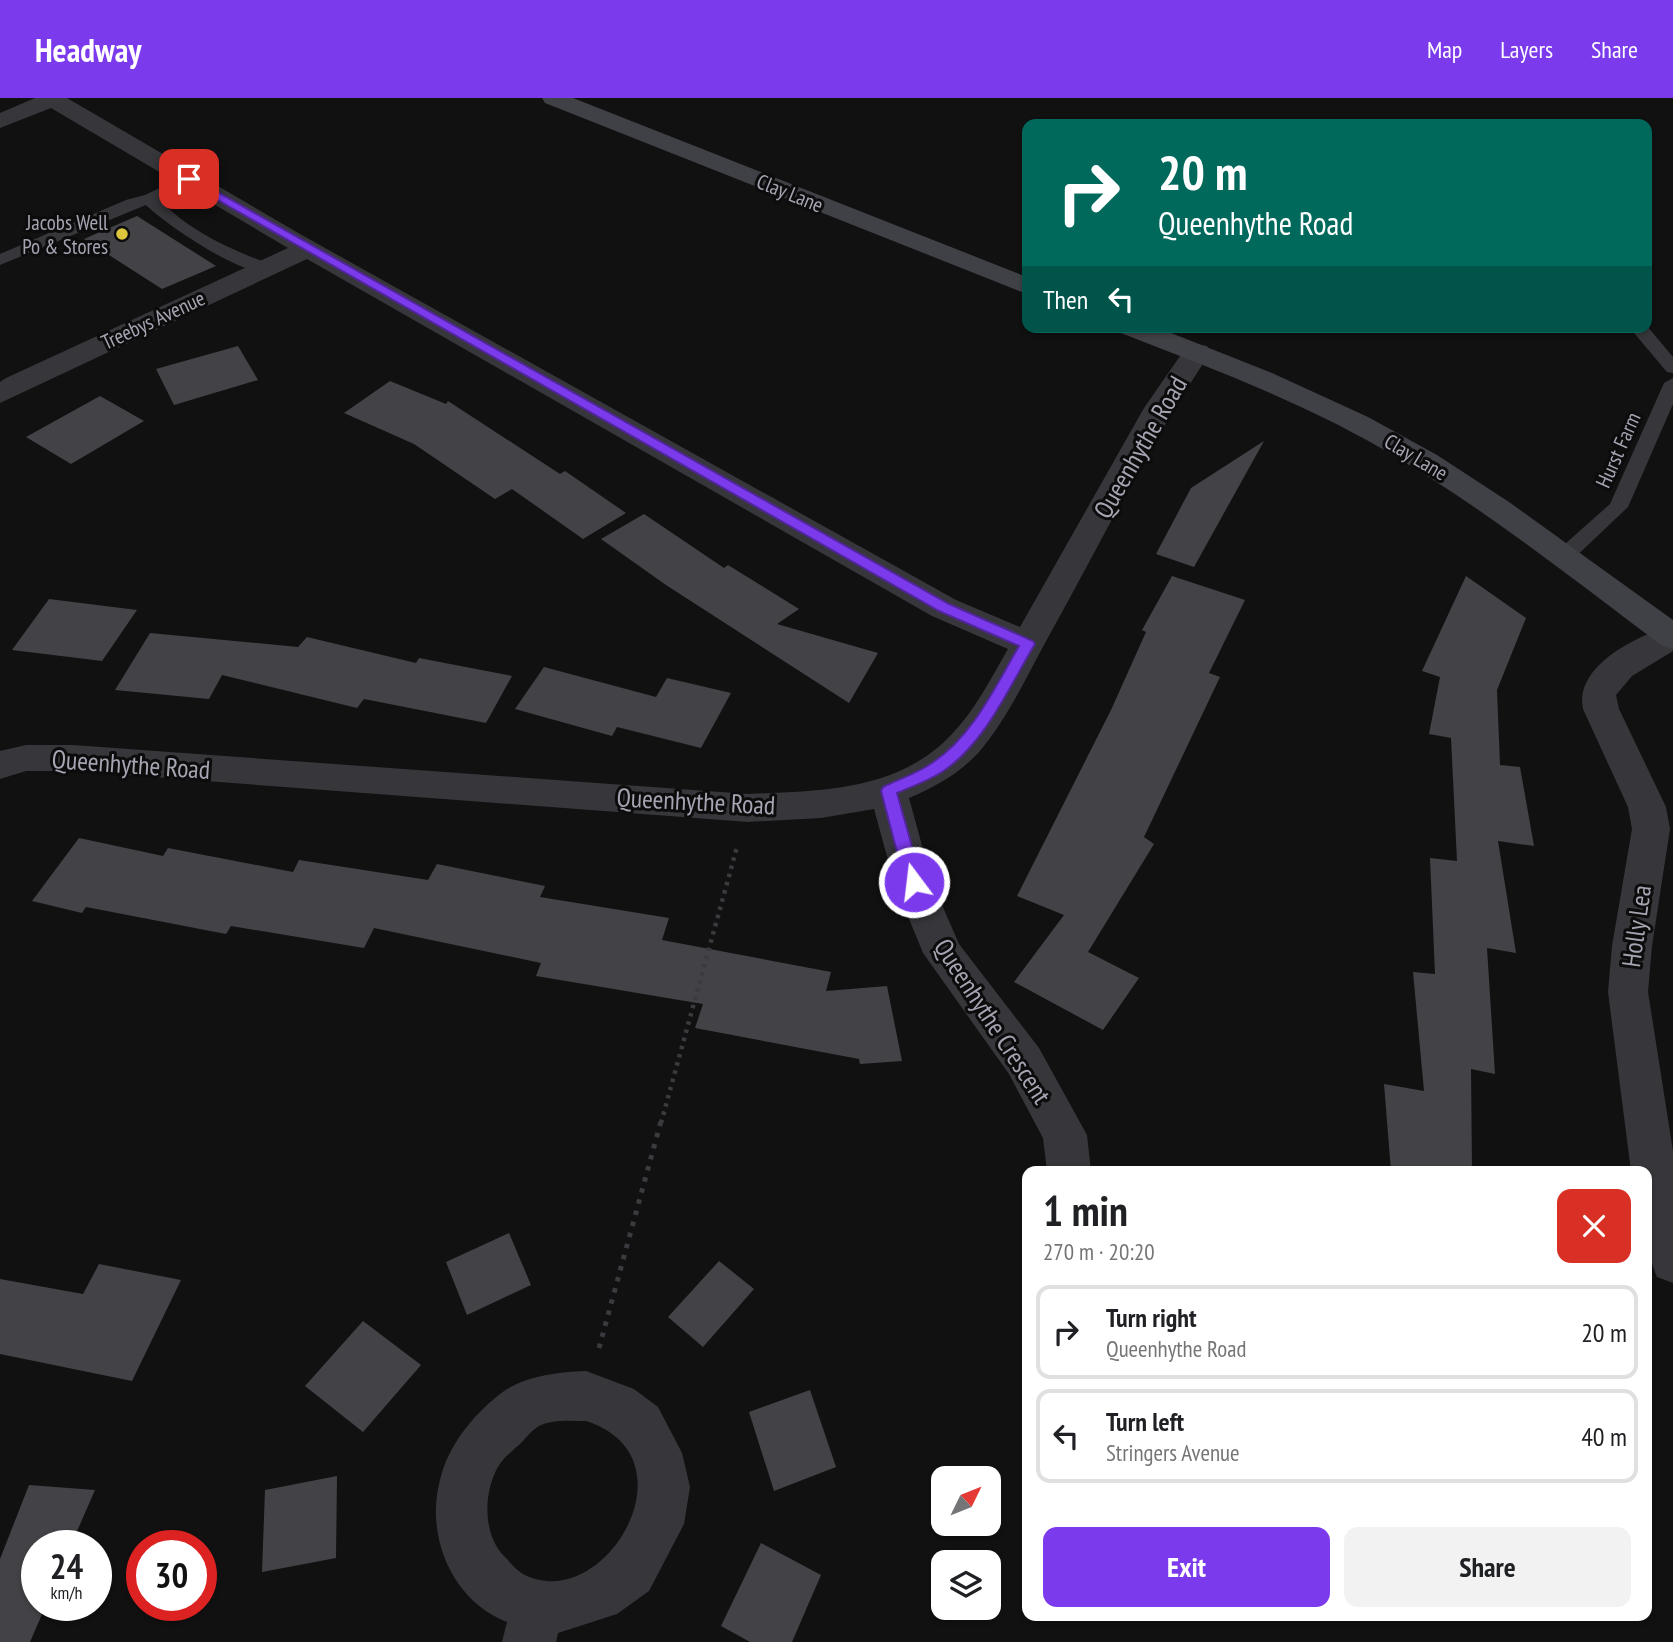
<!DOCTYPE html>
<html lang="en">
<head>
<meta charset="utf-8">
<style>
  body { margin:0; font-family:"PT Sans Narrow",sans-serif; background:#f2f2f2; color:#202124; height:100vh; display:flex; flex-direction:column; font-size:26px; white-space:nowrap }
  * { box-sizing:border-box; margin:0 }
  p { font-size:23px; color:#757577 }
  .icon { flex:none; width:38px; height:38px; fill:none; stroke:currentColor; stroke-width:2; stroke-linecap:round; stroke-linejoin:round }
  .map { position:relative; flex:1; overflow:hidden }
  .side { position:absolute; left:1022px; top:1068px; width:630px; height:455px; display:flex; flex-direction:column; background:#fff; border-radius:14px; box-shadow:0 2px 5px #0004 }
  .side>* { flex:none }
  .top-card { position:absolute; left:1022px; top:21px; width:630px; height:214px; border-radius:14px; box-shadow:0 2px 5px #0004; background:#00695c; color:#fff; overflow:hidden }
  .needle { width:46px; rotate:47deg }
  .tools { position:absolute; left:931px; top:1368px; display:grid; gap:14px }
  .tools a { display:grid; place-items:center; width:70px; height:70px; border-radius:14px; background:#fff; box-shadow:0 2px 5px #0004; font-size:35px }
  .speed { position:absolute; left:21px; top:1432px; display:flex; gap:14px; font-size:35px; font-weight:700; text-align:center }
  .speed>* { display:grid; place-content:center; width:91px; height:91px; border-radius:50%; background:#fff; box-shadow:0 2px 5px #0004; line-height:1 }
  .speed small { font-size:18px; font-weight:400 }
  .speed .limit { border:10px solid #d22; background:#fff; color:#111 }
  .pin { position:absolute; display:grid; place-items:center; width:60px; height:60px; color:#fff; margin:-30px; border-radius:14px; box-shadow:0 4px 10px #0006 }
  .me { position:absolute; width:77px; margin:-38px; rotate:345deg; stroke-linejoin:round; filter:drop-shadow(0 0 5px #0008) }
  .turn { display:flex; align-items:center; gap:24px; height:147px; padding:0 21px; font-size:32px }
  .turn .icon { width:91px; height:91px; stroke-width:2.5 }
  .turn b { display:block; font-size:49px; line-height:60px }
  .then { display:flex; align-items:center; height:66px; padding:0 21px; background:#0003; gap:14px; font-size:26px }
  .round { display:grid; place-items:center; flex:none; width:74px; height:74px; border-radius:14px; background:#f2f2f2 }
  .head { display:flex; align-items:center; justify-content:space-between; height:119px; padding:0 21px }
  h1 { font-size:42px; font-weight:600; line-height:52px }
  .cta { display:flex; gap:14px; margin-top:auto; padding:14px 21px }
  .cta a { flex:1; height:80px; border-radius:14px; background:#7c3aed; color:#fff; font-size:28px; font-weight:600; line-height:80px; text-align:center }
  .cta a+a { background:#f2f2f2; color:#202124 }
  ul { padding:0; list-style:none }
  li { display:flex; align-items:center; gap:21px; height:94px; margin:0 14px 10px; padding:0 7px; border:4px solid #e0e0e0; border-radius:14px }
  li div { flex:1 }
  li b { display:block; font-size:26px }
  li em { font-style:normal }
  header { display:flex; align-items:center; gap:42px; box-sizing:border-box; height:98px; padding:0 35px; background:#7c3aed; color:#fff }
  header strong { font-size:33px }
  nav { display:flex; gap:38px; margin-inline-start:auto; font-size:24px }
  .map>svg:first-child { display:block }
  .building { fill:#434347 }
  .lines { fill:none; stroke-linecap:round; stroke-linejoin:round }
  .path-far1 { stroke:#3a3b3f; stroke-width:4.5; stroke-dasharray:3.5 5; stroke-linecap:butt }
  .path { stroke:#3a3b3f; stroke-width:5; stroke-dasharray:4.5 7; stroke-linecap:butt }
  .lane { fill:#37373b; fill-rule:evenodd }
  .street { fill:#37373b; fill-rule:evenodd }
  .secondary { fill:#404146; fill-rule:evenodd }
  .route { fill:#7c3aed; stroke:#51269a; stroke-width:2 }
  .poi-dot { fill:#dcc63e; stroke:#0c0c0d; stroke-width:2.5 }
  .labels { text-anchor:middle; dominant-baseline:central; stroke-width:6; stroke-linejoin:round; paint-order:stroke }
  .far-street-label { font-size:21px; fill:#a4a5b1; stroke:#0c0c0d }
  .far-poi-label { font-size:21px; fill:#a4a5b1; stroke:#0c0c0d; text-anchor:end }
  .street-label { font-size:26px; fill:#a4a5b1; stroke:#0c0c0d }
</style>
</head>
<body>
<header>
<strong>Headway</strong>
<nav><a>Map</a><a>Layers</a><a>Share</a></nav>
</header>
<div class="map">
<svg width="1673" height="1544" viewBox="0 0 1673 1544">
  <rect width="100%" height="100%" fill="#111112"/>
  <!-- building -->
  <g class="building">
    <polygon points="137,118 216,168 162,191 84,141"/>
    <polygon points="238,248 258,282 174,307 156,271"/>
    <polygon points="390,283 446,306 448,303 560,376 565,373 626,415 583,441 512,391 495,401 414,346 344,315"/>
    <polygon points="100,298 144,323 71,366 26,339"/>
    <polygon points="1264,343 1194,469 1156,456 1191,390"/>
    <polygon points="644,416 724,470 728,467 799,511 777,526 878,555 849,605 666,487 601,441"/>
    <polygon points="1172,478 1245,502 1209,575 1220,579 1144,739 1154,746 1088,854 1139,880 1103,932 1014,884 1064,817 1017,798 1111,612 1146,534 1142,532"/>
    <polygon points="1466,478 1526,520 1497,592 1500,667 1520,669 1534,748 1498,743 1516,855 1487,850 1495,976 1471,971 1472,1073 1391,1073 1384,986 1424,993 1413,874 1435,876 1430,760 1457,763 1451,640 1429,636 1440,579 1422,573"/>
    <polygon points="49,501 137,512 102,563 12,552"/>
    <polygon points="150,535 298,549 307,539 416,565 419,560 512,578 486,625 364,601 357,610 222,577 209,601 115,592"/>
    <polygon points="544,569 656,599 667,580 731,595 701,650 617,629 612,638 515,611"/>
    <polygon points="79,740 163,758 168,750 293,774 299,762 428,782 437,766 545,788 540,799 669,820 662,842 831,874 826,893 887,888 902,963 860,966 859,961 695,930 703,906 536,878 541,865 374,830 364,850 231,828 226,836 86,809 82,815 32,803"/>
    <polygon points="509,1135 531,1187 467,1217 446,1164"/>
    <polygon points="719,1163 754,1191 703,1249 668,1219"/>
    <polygon points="99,1166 181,1182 132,1283 0,1256 0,1181 83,1196"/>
    <polygon points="363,1223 421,1267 363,1334 305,1288"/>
    <polygon points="810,1292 836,1369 774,1393 749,1314"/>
    <polygon points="337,1378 336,1460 262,1474 265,1392"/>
    <polygon points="29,1387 95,1392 71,1447 37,1447 37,1507 46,1507 30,1544 0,1544 0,1461"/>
    <polygon points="761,1445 821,1477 792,1544 750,1544 721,1528"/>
  </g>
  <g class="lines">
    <!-- path-far1 -->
    <polyline class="path-far1" points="661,1025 737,749"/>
    <!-- path -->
    <polyline class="path" points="599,1250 661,1023"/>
    <!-- lane -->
    <g class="lane">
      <path d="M189,76L197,81L194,84L160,102C189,133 231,152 270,166L272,170L270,174C244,180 165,126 146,107L0,167V156L126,102L145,97Z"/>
      <polygon points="1647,228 1673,259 1673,275 1667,274 1629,229"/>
      <polygon points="1673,280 1673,306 1628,409 1570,464 1556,464 1553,459 1556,454 1610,406 1664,285"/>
    </g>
    <!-- street -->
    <g class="street">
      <path d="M35,0H67L300,136L956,502L1020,529L1144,310L1187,248L1197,246L1207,248L1211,254C1150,343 1103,441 1050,536C1028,575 1009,619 979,654C959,676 935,689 909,700L932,784L959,846L1039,950L1087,1037L1091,1073H1047L1043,1040L1009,976L923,855L894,784L874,711L821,720L748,724L73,673H26L0,681V653L26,647H73L748,696C821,693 899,693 952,636C976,611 991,580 1008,551L932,518L307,161L0,305V284L6,280L288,150L51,10L0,30V15Z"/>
      <path d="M1673,527V553L1632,578L1616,597L1619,611L1666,709L1670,731L1652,848L1648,894L1673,1053V1185L1657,1179C1642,1145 1647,1109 1647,1073H1631L1608,894L1612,848L1632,731L1628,709L1583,611C1574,567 1639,537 1673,527Z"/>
      <path d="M586,1273L634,1291L658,1309L682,1355L690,1389L684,1426L649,1493L617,1516L558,1535L556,1544H502L507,1524C452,1503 425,1438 440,1382C448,1348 472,1318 500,1296C523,1278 558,1274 586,1273ZM586,1323C699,1359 603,1519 523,1476C516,1472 510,1464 504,1458C483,1437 483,1395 498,1369C503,1360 512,1353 520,1346C526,1340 532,1332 539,1328C553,1321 570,1323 586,1323Z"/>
    </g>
    <!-- secondary -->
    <g class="secondary">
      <polygon points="542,0 573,0 1027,179 1027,196 545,5"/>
      <path d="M1117,229H1156L1272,275L1368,319L1437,357L1509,404L1673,522V551L1661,547C1569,478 1479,406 1379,349C1297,302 1208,269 1121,235Z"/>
    </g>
  </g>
  <!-- route -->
  <path class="route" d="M189,78L949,506L1033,543L1035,546C1009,589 985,646 942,674C928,683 911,689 897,695L922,784L919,788H908L905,784L881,693L883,689C899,681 918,675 932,665C973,638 995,589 1019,548L939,513L186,84V79Z"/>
  <!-- markers -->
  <circle class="poi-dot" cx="122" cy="136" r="7"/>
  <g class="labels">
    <!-- far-street labels -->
    <g class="far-street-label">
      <text transform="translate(790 95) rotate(22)">Clay Lane</text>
      <text transform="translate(153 222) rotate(-25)">Treebys Avenue</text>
      <text transform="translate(1618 352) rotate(-66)">Hurst Farm</text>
      <text transform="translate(1416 359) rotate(31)">Clay Lane</text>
    </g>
    <!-- far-poi labels -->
    <g class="far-poi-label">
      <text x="108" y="124">Jacobs Well<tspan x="108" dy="24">Po &amp; Stores</tspan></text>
    </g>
    <!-- street labels -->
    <g class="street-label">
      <text transform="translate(1140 349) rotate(-60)">Queenhythe Road</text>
      <text transform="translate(131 666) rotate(4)">Queenhythe Road</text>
      <text transform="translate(696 703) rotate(3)">Queenhythe Road</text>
      <text transform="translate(1636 828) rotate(-82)">Holly Lea</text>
      <text transform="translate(993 923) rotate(57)">Queenhythe Crescent</text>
    </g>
  </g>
</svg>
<div class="tools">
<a><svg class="needle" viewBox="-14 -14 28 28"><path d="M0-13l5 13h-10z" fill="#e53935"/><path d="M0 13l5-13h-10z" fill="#757577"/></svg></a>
<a><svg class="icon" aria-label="layers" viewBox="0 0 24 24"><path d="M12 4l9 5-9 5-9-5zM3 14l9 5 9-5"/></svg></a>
</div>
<div class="speed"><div>24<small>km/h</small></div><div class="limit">30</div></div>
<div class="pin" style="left:189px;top:81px;background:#d93025"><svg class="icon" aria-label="arrive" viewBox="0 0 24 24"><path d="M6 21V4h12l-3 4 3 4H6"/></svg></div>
<svg class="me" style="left:914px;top:784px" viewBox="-20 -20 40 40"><circle r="17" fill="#7c3aed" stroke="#fff" stroke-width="3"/><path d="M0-11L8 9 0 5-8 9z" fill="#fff"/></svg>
<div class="top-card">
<div class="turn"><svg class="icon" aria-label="right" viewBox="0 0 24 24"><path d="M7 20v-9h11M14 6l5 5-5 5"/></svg><div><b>20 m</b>Queenhythe Road</div></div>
<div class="then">Then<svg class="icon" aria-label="left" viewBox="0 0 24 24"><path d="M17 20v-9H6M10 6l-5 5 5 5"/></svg></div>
</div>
<section class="side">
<div class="head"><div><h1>1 min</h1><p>270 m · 20:20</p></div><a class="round" style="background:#d93025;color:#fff"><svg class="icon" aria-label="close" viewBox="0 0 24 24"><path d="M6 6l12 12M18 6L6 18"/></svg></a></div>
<ul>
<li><svg class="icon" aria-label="right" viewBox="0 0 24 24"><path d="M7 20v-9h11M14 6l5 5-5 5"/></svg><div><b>Turn right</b><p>Queenhythe Road</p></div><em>20 m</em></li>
<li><svg class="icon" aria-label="left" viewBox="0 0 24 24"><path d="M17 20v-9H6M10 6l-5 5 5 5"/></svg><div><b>Turn left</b><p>Stringers Avenue</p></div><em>40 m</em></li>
</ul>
<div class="cta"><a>Exit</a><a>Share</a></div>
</section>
</div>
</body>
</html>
